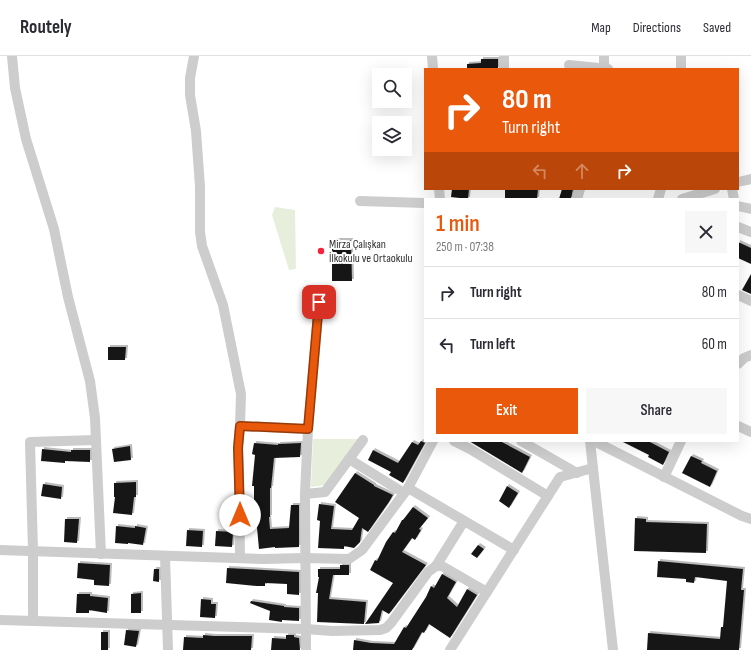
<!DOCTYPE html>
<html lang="en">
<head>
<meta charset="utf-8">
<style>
  body { margin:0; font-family:"Sofia Sans Condensed",sans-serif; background:#f7f7f7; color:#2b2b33; height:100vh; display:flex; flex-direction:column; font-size:15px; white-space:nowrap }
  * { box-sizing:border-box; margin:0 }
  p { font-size:13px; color:#7c7c81 }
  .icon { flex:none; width:22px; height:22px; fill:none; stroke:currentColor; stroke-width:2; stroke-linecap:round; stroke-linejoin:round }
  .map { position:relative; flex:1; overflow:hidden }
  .details { position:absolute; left:424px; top:142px; width:315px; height:244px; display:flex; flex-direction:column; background:#fff; border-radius:0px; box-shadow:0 4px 16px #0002 }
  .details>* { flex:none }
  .guide { position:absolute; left:424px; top:12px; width:315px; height:122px; border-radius:0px; box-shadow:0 4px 16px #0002; background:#ea580c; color:#fff; overflow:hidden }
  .tools { position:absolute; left:372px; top:12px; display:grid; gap:8px }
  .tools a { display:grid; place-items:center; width:40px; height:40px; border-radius:0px; background:#fff; box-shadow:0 4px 16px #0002; font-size:20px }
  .pin { position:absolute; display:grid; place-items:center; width:34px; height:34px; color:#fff; margin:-17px; border-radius:8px; box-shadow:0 2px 6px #0006 }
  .me { position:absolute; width:44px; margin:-22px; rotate:0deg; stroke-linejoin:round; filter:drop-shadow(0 0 3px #0008) }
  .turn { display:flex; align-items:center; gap:14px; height:84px; padding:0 12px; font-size:18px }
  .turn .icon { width:52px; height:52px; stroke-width:2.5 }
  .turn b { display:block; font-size:28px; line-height:34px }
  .lanes { display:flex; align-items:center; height:38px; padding:0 12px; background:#0003; justify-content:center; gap:20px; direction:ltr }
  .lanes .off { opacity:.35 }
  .round { display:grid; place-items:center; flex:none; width:42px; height:42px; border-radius:0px; background:#f7f7f7 }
  .head { display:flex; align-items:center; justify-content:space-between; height:68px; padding:0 12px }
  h1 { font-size:24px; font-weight:600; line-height:30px; color:#ea580c }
  .primary-button { display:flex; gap:8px; margin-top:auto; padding:8px 12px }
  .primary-button a { flex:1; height:46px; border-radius:0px; background:#ea580c; color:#fff; font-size:16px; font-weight:600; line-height:46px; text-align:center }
  .primary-button a+a { background:#f7f7f7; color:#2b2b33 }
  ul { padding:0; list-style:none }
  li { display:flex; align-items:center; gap:12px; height:52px; padding:0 12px; border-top:1px solid #e1e1e2 }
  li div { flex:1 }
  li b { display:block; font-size:15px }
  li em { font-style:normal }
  header { display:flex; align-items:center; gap:24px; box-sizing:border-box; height:56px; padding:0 20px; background:#fff; border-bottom:1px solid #e1e1e2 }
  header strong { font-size:19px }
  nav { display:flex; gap:22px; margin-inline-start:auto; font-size:14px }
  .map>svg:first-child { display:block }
  .green { fill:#e7eedc }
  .building { fill:#171717; filter:url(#shadow) }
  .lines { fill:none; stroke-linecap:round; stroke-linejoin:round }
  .minor { stroke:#cdcdcd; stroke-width:10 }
  .route-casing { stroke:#983908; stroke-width:10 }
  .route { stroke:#ea580c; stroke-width:7 }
  .poi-dot { fill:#f5243c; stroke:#fff; stroke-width:1.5 }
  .labels { text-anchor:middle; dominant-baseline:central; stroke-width:4; stroke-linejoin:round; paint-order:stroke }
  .poi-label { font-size:12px; fill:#303030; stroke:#fff; text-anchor:start }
</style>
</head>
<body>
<header>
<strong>Routely</strong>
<nav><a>Map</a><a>Directions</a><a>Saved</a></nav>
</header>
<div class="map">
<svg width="751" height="594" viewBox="0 0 751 594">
  <defs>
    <filter id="shadow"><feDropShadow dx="2" dy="-2" stdDeviation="0" flood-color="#0004"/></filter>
  </defs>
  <rect width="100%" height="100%" fill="#fff"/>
  <!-- green -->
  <g class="green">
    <polygon points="275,151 295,154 296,213 289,214 272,159"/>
    <polygon points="313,383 358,383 326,429 311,431"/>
  </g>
  <!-- building -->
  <g class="building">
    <polygon points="481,3 498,3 498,13 467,13 467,8 481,7"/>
    <polygon points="452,133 469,133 468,143 451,141"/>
    <polygon points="505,133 538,133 537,143 505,143"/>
    <polygon points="562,133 573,133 571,143 559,143"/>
    <polygon points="332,184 351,184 352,225 332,225"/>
    <polygon points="738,186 751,192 751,208 738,202"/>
    <polygon points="751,218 751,238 742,234"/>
    <polygon points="108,291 126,291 125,304 108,304"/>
    <polygon points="421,385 425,387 403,427 389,419 391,416 368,404 373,394 398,407 412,386 418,389"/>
    <polygon points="469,385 500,385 530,401 522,417"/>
    <polygon points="621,385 648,385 669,396 663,409 648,401 649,399"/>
    <polygon points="254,387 278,389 278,388 301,387 300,401 274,402 271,432 270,432 270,461 269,461 270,473 289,472 291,449 299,449 299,491 275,492 275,491 259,493 256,461 254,461 254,430 252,430 255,399 252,398"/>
    <polygon points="130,390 131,404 114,406 112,393"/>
    <polygon points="42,393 71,396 71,394 90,394 90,406 65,405 65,407 41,405"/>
    <polygon points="691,400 702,405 701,407 717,415 710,431 682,417"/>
    <polygon points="355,417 374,429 374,430 393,439 389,446 368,476 362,472 360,486 354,492 344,490 344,493 318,492 320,465 317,464 319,448 334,450 331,473 352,474 359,462 335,446"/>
    <polygon points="136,426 136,441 134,441 132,459 113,457 115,441 114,441 114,427"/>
    <polygon points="43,428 62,431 61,443 41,440"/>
    <polygon points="507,430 518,437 509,452 499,445"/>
    <polygon points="413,451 428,462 419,473 421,474 415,484 412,482 402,496 426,509 389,558 382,554 379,567 365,568 393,527 370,514 375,504 377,505 386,486 393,476 395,477 402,464 403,464"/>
    <polygon points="635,462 646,463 646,466 707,468 706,497 634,495"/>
    <polygon points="65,463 79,463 77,487 64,486"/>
    <polygon points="116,470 135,472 135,470 146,472 143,489 128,487 128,488 115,487"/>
    <polygon points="187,474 203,475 202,491 186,490"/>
    <polygon points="216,475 233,476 232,491 215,490"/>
    <polygon points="478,489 484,493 477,502 471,498"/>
    <polygon points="658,505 743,513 741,534 744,534 739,594 647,594 648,577 720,583 721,571 723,571 727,525 695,521 694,527 686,526 686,523 657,521"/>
    <polygon points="78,507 110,509 109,530 94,529 94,524 77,522"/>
    <polygon points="340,509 349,509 349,519 333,519 329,543 366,546 364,568 317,566 318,537 316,537 319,521 318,521 318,513 340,513"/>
    <polygon points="227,512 299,516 299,539 287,538 287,528 265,527 265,530 257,530 226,527"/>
    <polygon points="154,513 159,513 159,526 153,525"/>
    <polygon points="442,518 456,526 447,542 457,551 467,533 477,539 450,582 429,568 424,577 422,576 412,594 353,594 354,584 371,587 394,588 404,571 406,572 426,541 431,530 434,532"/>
    <polygon points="141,537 141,557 131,557 131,538"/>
    <polygon points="77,538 90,538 90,540 108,542 107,557 89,554 89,557 76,557"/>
    <polygon points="201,543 211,544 211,548 216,548 215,562 200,561"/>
    <polygon points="251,545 284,550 284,551 299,552 299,565 282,564 282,566 269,564 270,555 250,547"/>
    <polygon points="126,574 139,575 136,591 124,589"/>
    <rect x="101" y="576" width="7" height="18"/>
    <polygon points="203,579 214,580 252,580 251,594 183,594 184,581 203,582"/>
    <polygon points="286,579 294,579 294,581 299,582 300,594 271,594 272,582 286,583"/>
  </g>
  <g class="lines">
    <!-- minor -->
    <g class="minor">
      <polyline points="12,0 15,32 26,83 54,173 68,241 90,325 95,362 101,498"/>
      <polyline points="194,0 190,22 190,39 196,75 200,131 200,176 202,190 223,249 241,338 240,370 238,392 239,415 240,502"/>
      <polyline points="432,0 433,13"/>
      <polyline points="504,0 504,13"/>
      <polyline points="681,0 681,13"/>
      <polyline points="569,9 608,13"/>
      <polyline points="604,13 604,0"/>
      <polyline points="738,126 751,123"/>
      <polyline points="439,133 440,143"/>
      <polyline points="732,133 734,143"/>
      <polyline points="577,143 580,133"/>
      <polyline points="658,143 661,133"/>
      <polyline points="682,143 715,133"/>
      <polyline points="360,145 425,147"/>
      <polyline points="738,150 751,153"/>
      <polyline points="738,171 751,176"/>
      <polyline points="738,239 751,245"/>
      <polyline points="738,308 744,302 751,299"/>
      <polyline points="240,370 308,373"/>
      <polyline points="738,370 751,376"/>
      <polyline points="454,385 470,393 548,440"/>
      <polyline points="521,385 577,417"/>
      <polyline points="590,385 613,594"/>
      <polyline points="594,385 742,460 751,463"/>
      <polyline points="349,403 404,437"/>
      <polyline points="664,421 681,385"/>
      <polyline points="408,432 514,494"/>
      <polyline points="305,438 325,436 363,384"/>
      <polyline points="0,494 263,503 305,502 349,503 362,494 408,432 433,385"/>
      <polyline points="165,500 168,594"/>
      <polyline points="436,510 464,465"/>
      <polyline points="0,564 306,573 332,575 380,574 386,572 391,567 428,516 436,510 442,510 487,536"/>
      <polyline points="33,565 33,495 30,386 96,384"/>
      <polyline points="306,594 305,438 308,373 319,246"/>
      <polyline points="450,594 560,421 593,412"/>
    </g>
  </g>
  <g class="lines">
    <!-- route casing -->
    <g class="route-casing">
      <polyline id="route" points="240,459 238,392 240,370 308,373 319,246"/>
    </g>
    <!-- route -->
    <use href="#route" class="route"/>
  </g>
  <!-- markers -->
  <circle class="poi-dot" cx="321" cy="195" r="4"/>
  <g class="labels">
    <!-- poi labels -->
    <g class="poi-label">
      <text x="329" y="188">Mirza Çalışkan<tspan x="329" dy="14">İlkokulu ve Ortaokulu</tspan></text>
    </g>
  </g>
</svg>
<div class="tools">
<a><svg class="icon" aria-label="search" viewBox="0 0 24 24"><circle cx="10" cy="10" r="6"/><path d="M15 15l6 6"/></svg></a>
<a><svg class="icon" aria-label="layers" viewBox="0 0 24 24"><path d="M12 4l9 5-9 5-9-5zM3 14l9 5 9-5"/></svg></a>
</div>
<div class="pin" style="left:319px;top:246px;background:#d93025"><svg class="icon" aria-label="arrive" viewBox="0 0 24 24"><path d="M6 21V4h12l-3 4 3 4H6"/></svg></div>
<svg class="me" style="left:240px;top:459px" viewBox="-20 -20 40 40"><circle r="19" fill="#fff"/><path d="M0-13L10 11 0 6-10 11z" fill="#ea580c"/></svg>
<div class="guide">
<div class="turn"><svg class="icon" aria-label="right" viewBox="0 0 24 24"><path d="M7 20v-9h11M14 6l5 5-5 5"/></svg><div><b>80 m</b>Turn right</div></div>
<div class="lanes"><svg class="icon off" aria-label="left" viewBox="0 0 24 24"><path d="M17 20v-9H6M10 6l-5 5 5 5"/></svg><svg class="icon off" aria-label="ahead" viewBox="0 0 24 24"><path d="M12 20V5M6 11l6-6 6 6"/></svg><svg class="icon" aria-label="right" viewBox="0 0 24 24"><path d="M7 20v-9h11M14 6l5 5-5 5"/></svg></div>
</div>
<section class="details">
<div class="head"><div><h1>1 min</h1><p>250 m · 07:38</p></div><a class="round"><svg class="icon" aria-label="close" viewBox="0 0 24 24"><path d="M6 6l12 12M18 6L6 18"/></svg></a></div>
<ul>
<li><svg class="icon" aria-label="right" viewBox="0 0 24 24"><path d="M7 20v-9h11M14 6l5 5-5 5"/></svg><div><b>Turn right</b></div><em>80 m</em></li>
<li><svg class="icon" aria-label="left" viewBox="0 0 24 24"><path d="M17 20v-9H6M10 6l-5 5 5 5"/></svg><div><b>Turn left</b></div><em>60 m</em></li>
</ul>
<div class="primary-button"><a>Exit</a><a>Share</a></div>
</section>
</div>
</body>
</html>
